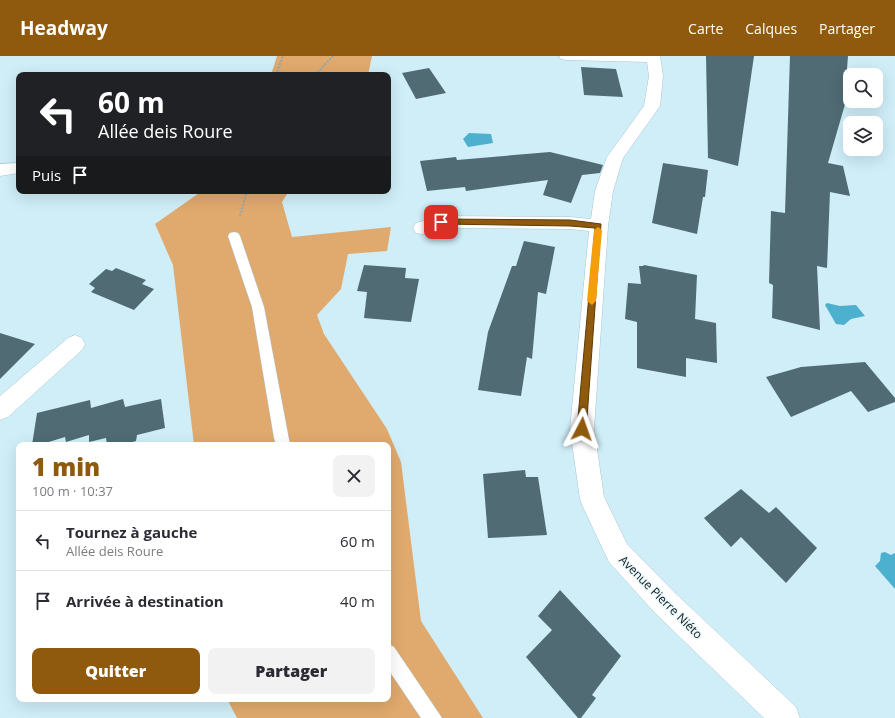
<!DOCTYPE html>
<html lang="fr">
<head>
<meta charset="utf-8">
<style>
  body { margin:0; font-family:"Open Sans",sans-serif; background:#f2f2f3; color:#2b2b33; height:100vh; display:flex; flex-direction:column; font-size:15px; white-space:nowrap }
  * { box-sizing:border-box; margin:0 }
  p { font-size:13px; color:#7c7c81 }
  .icon { flex:none; width:22px; height:22px; fill:none; stroke:currentColor; stroke-width:2; stroke-linecap:round; stroke-linejoin:round }
  .map { position:relative; flex:1; overflow:hidden }
  .panel { position:absolute; left:16px; top:386px; width:375px; height:260px; display:flex; flex-direction:column; background:#fff; border-radius:8px; box-shadow:0 4px 16px #0002 }
  .panel>* { flex:none }
  .top-card { position:absolute; left:16px; top:16px; width:375px; height:122px; border-radius:8px; box-shadow:0 4px 16px #0002; background:#202124; color:#fff; overflow:hidden }
  .tools { position:absolute; left:843px; top:12px; display:grid; gap:8px }
  .tools a { display:grid; place-items:center; width:40px; height:40px; border-radius:8px; background:#fff; box-shadow:0 4px 16px #0002; font-size:20px }
  .pin { position:absolute; display:grid; place-items:center; width:34px; height:34px; color:#fff; margin:-17px; border-radius:8px; box-shadow:0 2px 6px #0006 }
  .me { position:absolute; width:44px; margin:-22px; rotate:4deg; stroke-linejoin:round; filter:drop-shadow(0 0 3px #0008) }
  .turn { display:flex; align-items:center; gap:14px; height:84px; padding:0 16px; font-size:18px }
  .turn .icon { width:52px; height:52px; stroke-width:2.5 }
  .turn b { display:block; font-size:28px; line-height:34px }
  .then { display:flex; align-items:center; height:38px; padding:0 16px; background:#0003; gap:8px; font-size:15px }
  .round { display:grid; place-items:center; flex:none; width:42px; height:42px; border-radius:8px; background:#f2f2f3 }
  .headline { display:flex; align-items:center; justify-content:space-between; height:68px; padding:0 16px }
  h1 { font-size:24px; font-weight:800; line-height:30px; color:#8f5a0d }
  .button { display:flex; gap:8px; margin-top:auto; padding:8px 16px }
  .button a { flex:1; height:46px; border-radius:8px; background:#8f5a0d; color:#fff; font-size:16px; font-weight:800; line-height:46px; text-align:center }
  .button a+a { background:#f2f2f3; color:#2b2b33 }
  ul { padding:0; list-style:none }
  li { display:flex; align-items:center; gap:12px; height:60px; padding:0 16px; border-top:1px solid #e1e1e2 }
  li div { flex:1 }
  li b { display:block; font-size:15px }
  li em { font-style:normal }
  header { display:flex; align-items:center; gap:24px; box-sizing:border-box; height:56px; padding:0 20px; background:#8f5a0d; color:#fff }
  header strong { font-size:19px }
  nav { display:flex; gap:22px; margin-inline-start:auto; font-size:14px }
  .map>svg:first-child { display:block }
  .forest { fill:#e0a96d }
  .water { fill:#4db0ce }
  .building { fill:#506b74 }
  .lines { fill:none; stroke-linecap:round; stroke-linejoin:round }
  .service-casing { stroke:#a9c6d0; stroke-width:1 }
  .minor-casing { stroke:#a9c6d0; stroke-width:1 }
  .path { stroke:#90a8b0; stroke-width:2; stroke-dasharray:2 1.5; stroke-linecap:butt }
  .service { fill:#fff; fill-rule:evenodd }
  .minor { fill:#fff; fill-rule:evenodd }
  .route { fill:#8f5a0d; stroke:#5d3a08 }
  .slow { fill:#f59e0b }
  .labels { text-anchor:middle; dominant-baseline:central; stroke-width:3; stroke-linejoin:round; paint-order:stroke }
  .street-label { font-size:12px; fill:#111c20; stroke:#ebf8fc }
</style>
</head>
<body>
<header>
<strong>Headway</strong>
<nav><a>Carte</a><a>Calques</a><a>Partager</a></nav>
</header>
<div class="map">
<svg width="895" height="662" viewBox="0 0 895 662">
  <rect width="100%" height="100%" fill="#cfeef8"/>
  <!-- forest -->
  <g class="forest">
    <polygon points="277,0 372,0 368,19 271,19"/>
    <polygon points="202,135 289,135 282,146 292,181 391,171 387,195 348,198 341,233 317,259 324,278 387,373 401,406 421,565 483,662 237,662 227,643 388,643 388,389 194,389 173,209 155,168"/>
  </g>
  <!-- water -->
  <g class="water">
    <polygon points="469,77 491,78 493,87 468,91 463,83"/>
    <polygon points="827,247 840,250 856,249 865,260 851,263 844,269 836,268 825,249"/>
    <polygon points="885,496 891,499 895,497 895,533 875,510 880,505 881,497"/>
  </g>
  <!-- building -->
  <g class="building">
    <polygon points="706,0 754,0 738,110 708,102"/>
    <polygon points="790,0 848,0 846,26 850,31 828,107 843,110 850,140 830,136 827,212 817,210 820,274 772,262 773,229 769,227 771,155 785,157"/>
    <polygon points="581,11 616,13 623,41 584,39"/>
    <polygon points="429,12 446,37 416,43 402,17"/>
    <polygon points="550,96 603,109 600,117 582,119 571,147 543,139 548,124 466,135 465,131 427,135 420,105 456,101 457,104"/>
    <polygon points="663,107 708,114 705,141 703,141 697,178 652,167"/>
    <polygon points="524,185 555,191 546,238 538,236 532,303 527,301 521,340 478,334 488,276 512,210 516,210"/>
    <polygon points="364,209 406,212 405,222 419,223 411,266 364,262 367,236 357,235"/>
    <polygon points="644,209 697,219 695,263 716,267 717,307 686,302 686,321 637,312 637,266 625,263 628,227 641,228 639,210 643,210"/>
    <polygon points="116,212 146,224 142,228 154,233 134,254 91,236 95,232 89,228 106,213 112,215"/>
    <polygon points="0,277 35,288 0,323"/>
    <polygon points="865,306 895,342 895,346 868,356 851,335 791,361 766,321 801,311"/>
    <polygon points="123,343 125,351 161,343 165,372 137,379 136,385 122,389 107,389 106,382 89,386 89,379 66,386 65,381 39,389 32,389 37,357 90,344 91,352"/>
    <polygon points="525,414 526,421 538,421 547,479 488,482 483,418"/>
    <polygon points="741,433 769,457 776,451 817,492 786,527 741,481 731,491 704,462"/>
    <polygon points="560,534 621,600 592,639 596,642 581,662 578,662 526,601 552,574 538,560"/>
  </g>
  <g class="lines">
    <!-- service casing -->
    <g class="service-casing">
      <g id="service">
        <polygon points="234,176 238,177 240,180 264,251 290,389 276,389 274,382 252,251 228,180 230,177"/>
        <polygon points="388,588 394,591 442,662 421,662 388,613"/>
      </g>
    </g>
    <!-- minor casing -->
    <g class="minor-casing">
      <g id="minor">
        <polygon points="559,0 660,0 663,20 660,50 623,102 613,135 608,170 594,373 604,441 627,488 675,537 796,651 800,662 764,662 655,557 609,506 583,451 580,443 570,373 589,175 570,173 442,172 422,178 416,177 413,172 416,167 441,160 570,161 591,163 595,135 607,101 644,50 649,20 647,6 566,4 561,3"/>
        <polygon points="19,107 19,117 0,120 0,108"/>
        <polygon points="75,279 82,282 85,288 82,294 8,361 0,364 0,340 68,282"/>
      </g>
    </g>
    <!-- path -->
    <g class="path">
      <polyline points="276,19 283,0"/>
      <polyline points="315,19 333,0"/>
      <polyline points="240,160 247,135"/>
    </g>
    <!-- service -->
    <use href="#service" class="service"/>
    <!-- minor -->
    <use href="#minor" class="minor"/>
  </g>
  <!-- route -->
  <polygon class="route" points="441,163 570,164 601,168 586,376 579,376 577,373 595,172 570,170 441,168 438,166"/>
  <!-- slow -->
  <polygon class="slow" points="598,171 602,174 596,245 592,249 587,245 594,174"/>
  <g class="labels">
    <!-- street labels -->
    <g class="street-label">
      <text transform="translate(661 541) rotate(45)">Avenue Pierre Niéto</text>
    </g>
  </g>
</svg>
<div class="tools">
<a><svg class="icon" aria-label="search" viewBox="0 0 24 24"><circle cx="10" cy="10" r="6"/><path d="M15 15l6 6"/></svg></a>
<a><svg class="icon" aria-label="layers" viewBox="0 0 24 24"><path d="M12 4l9 5-9 5-9-5zM3 14l9 5 9-5"/></svg></a>
</div>
<div class="pin" style="left:441px;top:166px;background:#d93025"><svg class="icon" aria-label="arrive" viewBox="0 0 24 24"><path d="M6 21V4h12l-3 4 3 4H6"/></svg></div>
<svg class="me" style="left:582px;top:373px" viewBox="-20 -20 40 40"><path d="M0-17L14 15 0 8-14 15z" fill="#8f5a0d" stroke="#fff" stroke-width="4"/></svg>
<div class="top-card">
<div class="turn"><svg class="icon" aria-label="left" viewBox="0 0 24 24"><path d="M17 20v-9H6M10 6l-5 5 5 5"/></svg><div><b>60 m</b>Allée deis Roure</div></div>
<div class="then">Puis<svg class="icon" aria-label="arrive" viewBox="0 0 24 24"><path d="M6 21V4h12l-3 4 3 4H6"/></svg></div>
</div>
<section class="panel">
<div class="headline"><div><h1>1 min</h1><p>100 m · 10:37</p></div><a class="round"><svg class="icon" aria-label="close" viewBox="0 0 24 24"><path d="M6 6l12 12M18 6L6 18"/></svg></a></div>
<ul>
<li><svg class="icon" aria-label="left" viewBox="0 0 24 24"><path d="M17 20v-9H6M10 6l-5 5 5 5"/></svg><div><b>Tournez à gauche</b><p>Allée deis Roure</p></div><em>60 m</em></li>
<li><svg class="icon" aria-label="arrive" viewBox="0 0 24 24"><path d="M6 21V4h12l-3 4 3 4H6"/></svg><div><b>Arrivée à destination</b></div><em>40 m</em></li>
</ul>
<div class="button"><a>Quitter</a><a>Partager</a></div>
</section>
</div>
</body>
</html>
